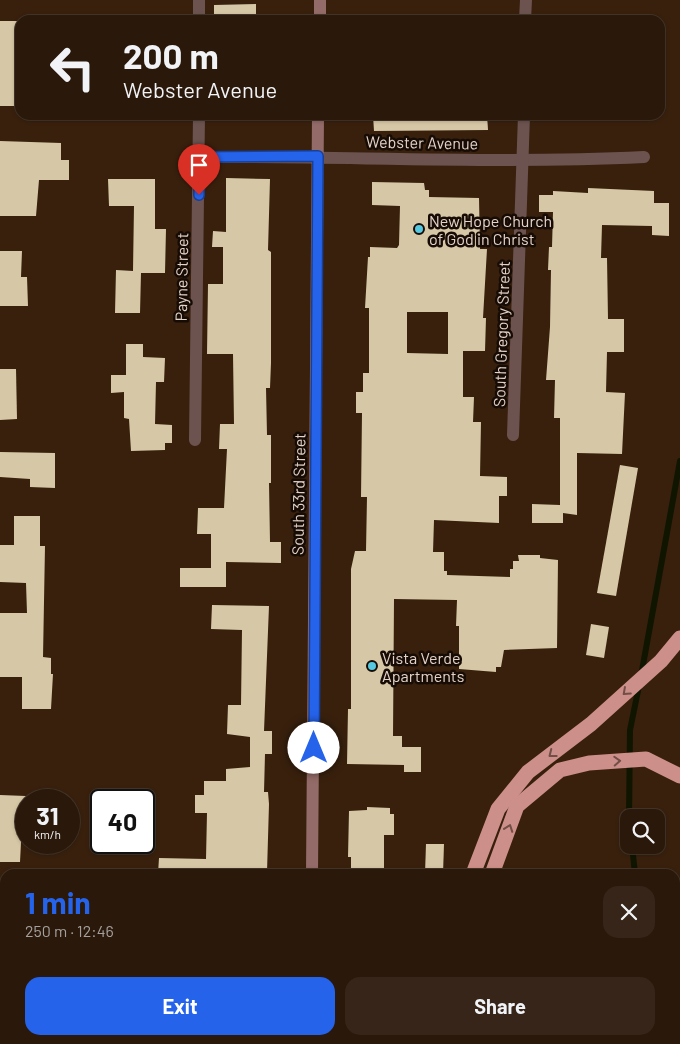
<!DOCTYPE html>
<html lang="en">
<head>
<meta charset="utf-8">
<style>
  body { margin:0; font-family:Barlow,sans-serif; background:#362518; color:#f1f3f6; height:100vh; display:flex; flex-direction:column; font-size:19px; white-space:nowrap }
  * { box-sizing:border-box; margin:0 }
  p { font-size:16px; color:#a5a09c }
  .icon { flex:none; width:28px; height:28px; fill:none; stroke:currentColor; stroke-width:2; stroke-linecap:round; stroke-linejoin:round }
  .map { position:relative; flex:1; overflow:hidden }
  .side { position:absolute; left:0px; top:869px; width:680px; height:176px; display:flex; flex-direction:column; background:#2a180a; border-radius:15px 15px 0 0; box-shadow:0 1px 4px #0004,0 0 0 1px #46372b }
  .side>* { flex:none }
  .banner { position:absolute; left:15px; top:15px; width:650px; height:105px; border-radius:15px; box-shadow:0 1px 4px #0004,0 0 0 1px #46372b; background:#2a180a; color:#f1f3f6; overflow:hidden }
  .buttons { position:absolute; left:620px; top:809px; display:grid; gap:10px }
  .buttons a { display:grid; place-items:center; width:45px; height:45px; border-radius:10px; background:#2a180a; box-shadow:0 1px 4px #0004,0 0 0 1px #46372b; font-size:25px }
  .speed { position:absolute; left:15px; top:789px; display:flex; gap:10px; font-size:25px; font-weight:700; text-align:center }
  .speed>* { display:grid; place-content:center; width:65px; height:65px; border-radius:50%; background:#2a180a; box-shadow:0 1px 4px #0004,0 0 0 1px #46372b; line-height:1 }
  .speed small { font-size:12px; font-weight:400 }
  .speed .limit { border:2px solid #111; border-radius:8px; background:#fff; color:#111 }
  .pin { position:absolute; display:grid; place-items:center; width:42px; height:42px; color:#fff; margin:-51px -21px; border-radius:50% 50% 50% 0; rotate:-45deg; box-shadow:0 0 5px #0007 }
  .pin .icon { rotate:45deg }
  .me { position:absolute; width:55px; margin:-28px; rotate:0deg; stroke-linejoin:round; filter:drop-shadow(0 0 4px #0008) }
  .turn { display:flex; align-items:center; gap:18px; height:105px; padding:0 25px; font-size:22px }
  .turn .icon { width:65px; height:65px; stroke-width:2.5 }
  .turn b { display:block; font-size:35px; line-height:42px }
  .round { display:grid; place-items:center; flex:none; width:52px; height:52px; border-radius:15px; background:#362518 }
  .summary { display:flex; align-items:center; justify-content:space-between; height:85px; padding:0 25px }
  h1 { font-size:30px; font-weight:700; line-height:38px; color:#2563eb }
  .cta { display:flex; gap:10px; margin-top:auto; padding:10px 25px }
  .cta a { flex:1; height:58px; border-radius:15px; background:#2563eb; color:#fff; font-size:20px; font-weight:700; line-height:58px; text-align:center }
  .cta a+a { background:#362518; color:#f1f3f6 }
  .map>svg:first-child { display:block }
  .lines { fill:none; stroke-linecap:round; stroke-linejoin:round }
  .stream { stroke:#101500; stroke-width:6 }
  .building { fill:#d6c8a6; fill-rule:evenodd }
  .street { stroke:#6c5350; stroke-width:12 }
  .secondary { stroke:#936b68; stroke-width:12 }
  .highway { stroke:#cd8f89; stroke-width:15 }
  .oneway { stroke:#724e47 }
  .route-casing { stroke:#184099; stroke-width:12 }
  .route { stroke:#2563eb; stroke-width:9 }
  .poi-dot { fill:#56c9e1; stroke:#170c05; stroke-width:2 }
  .labels { text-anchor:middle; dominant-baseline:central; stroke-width:5; stroke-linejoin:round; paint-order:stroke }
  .street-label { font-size:16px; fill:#e4d3c8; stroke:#170c05 }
  .poi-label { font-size:16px; fill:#e4d3c8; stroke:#170c05; text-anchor:start }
</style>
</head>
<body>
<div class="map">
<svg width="680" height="1044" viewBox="0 0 680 1044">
  <rect width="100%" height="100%" fill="#38200d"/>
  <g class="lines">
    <!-- stream -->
    <g class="stream">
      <polyline points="641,676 680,461"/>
      <polyline points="629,818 630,730 639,686"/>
      <polyline points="632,845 635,874"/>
      <polyline points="675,1017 680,1033"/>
    </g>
  </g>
  <!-- building -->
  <g class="building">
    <polygon points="256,4 256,20 214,20 214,5"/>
    <polygon points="0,21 20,21 20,84 16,84 16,106 0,106"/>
    <polygon points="373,115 487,115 488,130 374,131"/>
    <polygon points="0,141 61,143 61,160 69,160 69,180 39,180 36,216 0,216"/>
    <polygon points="226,178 270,179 268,250 271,252 271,363 270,388 266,388 267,435 271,435 271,483 269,483 270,542 281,542 281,563 226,562 226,587 180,587 180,568 211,568 211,534 197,534 198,508 224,508 227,449 219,449 220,424 234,424 233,354 207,354 208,284 223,284 223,247 212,247 213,231 226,232"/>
    <polygon points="108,179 155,179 155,229 166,229 165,273 141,273 140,313 115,313 116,270 133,271 134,206 109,206"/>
    <path d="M372,182L424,183L425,190H429V197L479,198L480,249H487L483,318H486L485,351H463V397H474L473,422H481L480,476L507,477V496H499V523L434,520L433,552H444V571H447V575L510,577V569H513V561H519L518,555H540V558L558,560L557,648L504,650L501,667H496V672L459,669V626H456L457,600L394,599L393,736H402V747H421V772H404V765L347,764L348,709H351V569L355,551H366L367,497H361L362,413H356V392H363V373H369V308H365L368,257H370V247L397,248L399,245L400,206L372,205ZM407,312H448V354L407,353Z"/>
    <polygon points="588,188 654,191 654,203 669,203 669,236 652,235 652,226 602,225 601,258 607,258 608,319 624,319 624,352 607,352 606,392 625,393 622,454 577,453 577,515 563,513 563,523 532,523 532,504 560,505 560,418 554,418 555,380 546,380 550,327 551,270 548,270 549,247 552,247 553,212 539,212 539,195 553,195 553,191 588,193"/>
    <polygon points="0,251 22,251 21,277 27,277 28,306 0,306"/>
    <polygon points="126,344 143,344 143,357 165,358 164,382 156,382 155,424 172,425 172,443 165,443 165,450 131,451 129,419 124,418 124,392 111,393 111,375 126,375"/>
    <polygon points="0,369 16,369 17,419 0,420"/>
    <polygon points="0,452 55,453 55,488 30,487 30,479 0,477"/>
    <polygon points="620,465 638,468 616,596 597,593"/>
    <polygon points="14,516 40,516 40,546 45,546 43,657 51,658 51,674 53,674 51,709 22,709 22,677 0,677 0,613 27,613 26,583 0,582 0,545 14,545"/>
    <polygon points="212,605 269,606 264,731 272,731 272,754 265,754 264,792 268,792 269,804 267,872 255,871 255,874 158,874 159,858 206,859 207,813 195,813 195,795 204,795 204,781 226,781 226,769 250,767 250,737 227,734 228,705 241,705 242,630 211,629"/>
    <polygon points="591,624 609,627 604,658 586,655"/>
    <polygon points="0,795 26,796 26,814 24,823 22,823 20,862 0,862"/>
    <polygon points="367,807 390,808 390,814 394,814 394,835 384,835 384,874 351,874 351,857 348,857 349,811 367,810"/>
    <polygon points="426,844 444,844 443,874 425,874"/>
  </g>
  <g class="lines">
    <!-- street -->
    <g class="street">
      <polyline points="199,0 199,20"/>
      <polyline points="525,20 526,0"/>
      <path d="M200,157C348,156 496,164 644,157"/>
      <polyline points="513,435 524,115"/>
      <polyline points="195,440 199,115"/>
    </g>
    <!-- secondary -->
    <g class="secondary">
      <polyline points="320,20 320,0"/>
      <polyline points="312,874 318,115"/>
      <polyline points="310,1044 310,1040"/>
    </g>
    <!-- highway -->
    <g class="highway">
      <polyline points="473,874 498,809 528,772 591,724 661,661 680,638"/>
      <polyline points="492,874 517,806 560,770 589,763 646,759 680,776"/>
      <polyline points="467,1044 467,1040"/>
      <polyline points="490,1044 490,1040"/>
    </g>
  </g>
  <!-- one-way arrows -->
  <defs><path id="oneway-chevron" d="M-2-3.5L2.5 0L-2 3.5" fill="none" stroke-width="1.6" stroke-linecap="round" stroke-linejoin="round" transform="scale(1.25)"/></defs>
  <g class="oneway">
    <use href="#oneway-chevron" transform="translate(626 692) rotate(138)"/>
    <use href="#oneway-chevron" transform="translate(552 754) rotate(142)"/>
    <use href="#oneway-chevron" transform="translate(617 761) rotate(-3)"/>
    <use href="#oneway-chevron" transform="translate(509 828) rotate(-70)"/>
  </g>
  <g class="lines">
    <!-- route casing -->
    <g class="route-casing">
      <polyline id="route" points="199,195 200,157 318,156 314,748"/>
    </g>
    <!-- route -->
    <use href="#route" class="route"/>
  </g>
  <!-- markers -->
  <g class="poi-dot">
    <circle cx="419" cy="229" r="5"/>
    <circle cx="372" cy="666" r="5"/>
  </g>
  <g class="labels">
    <!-- street labels -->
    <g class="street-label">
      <text transform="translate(422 142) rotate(1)">Webster Avenue</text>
      <text transform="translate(181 277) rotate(-89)">Payne Street</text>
      <text transform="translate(501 334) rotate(-88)">South Gregory Street</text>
      <text transform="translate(298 494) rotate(-89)">South 33rd Street</text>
    </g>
    <!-- poi labels -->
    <g class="poi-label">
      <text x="429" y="220">New Hope Church<tspan x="429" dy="18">of God in Christ</tspan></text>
      <text x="382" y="657">Vista Verde<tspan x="382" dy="18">Apartments</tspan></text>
    </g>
  </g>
</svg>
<div class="buttons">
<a><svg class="icon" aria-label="search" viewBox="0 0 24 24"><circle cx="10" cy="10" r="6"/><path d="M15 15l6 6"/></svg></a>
</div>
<div class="speed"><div>31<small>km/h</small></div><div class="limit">40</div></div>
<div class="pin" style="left:199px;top:195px;background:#d93025"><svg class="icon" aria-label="arrive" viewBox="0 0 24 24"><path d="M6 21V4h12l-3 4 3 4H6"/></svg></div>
<svg class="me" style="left:314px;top:748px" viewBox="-20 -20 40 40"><circle r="19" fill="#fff"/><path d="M0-13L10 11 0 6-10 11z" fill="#2563eb"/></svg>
<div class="banner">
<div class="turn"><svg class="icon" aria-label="left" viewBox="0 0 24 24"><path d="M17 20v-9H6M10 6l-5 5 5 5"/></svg><div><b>200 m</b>Webster Avenue</div></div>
</div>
<section class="side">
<div class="summary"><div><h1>1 min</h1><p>250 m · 12:46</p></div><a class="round"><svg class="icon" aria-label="close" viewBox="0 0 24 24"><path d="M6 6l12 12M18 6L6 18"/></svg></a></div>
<div class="cta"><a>Exit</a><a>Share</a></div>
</section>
</div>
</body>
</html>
